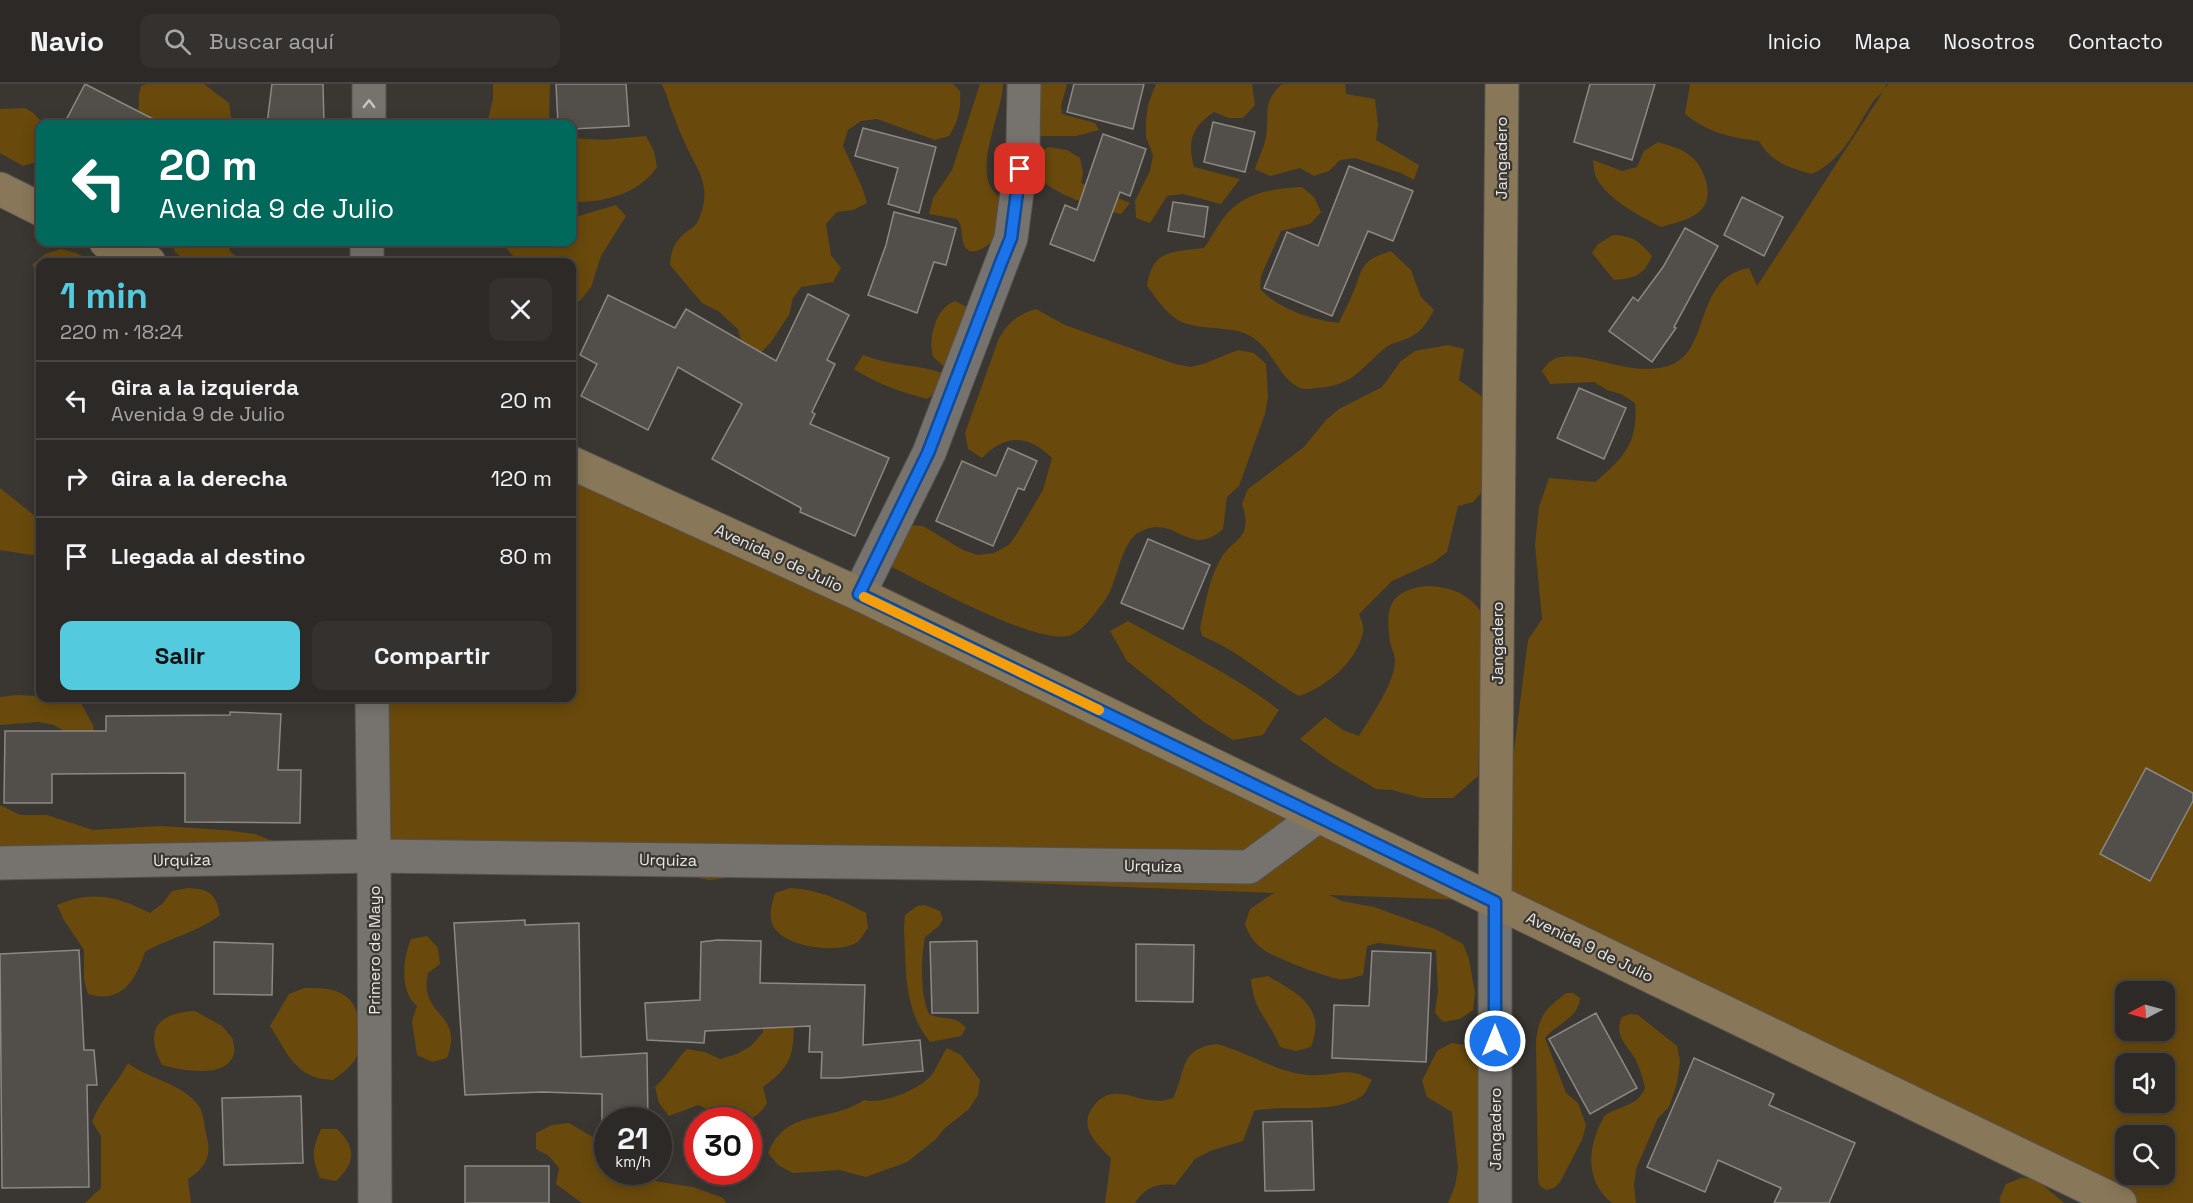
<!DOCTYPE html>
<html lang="es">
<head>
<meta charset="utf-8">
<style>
  body { margin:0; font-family:"Space Grotesk",sans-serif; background:#34312e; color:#f1f3f6; height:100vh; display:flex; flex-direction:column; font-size:22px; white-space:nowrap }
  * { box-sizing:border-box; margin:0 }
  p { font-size:20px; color:#a6a6a7 }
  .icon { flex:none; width:33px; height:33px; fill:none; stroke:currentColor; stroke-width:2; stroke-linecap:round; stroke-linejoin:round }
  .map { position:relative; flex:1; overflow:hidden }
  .side { position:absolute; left:36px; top:174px; width:540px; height:444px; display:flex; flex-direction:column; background:#2c2926; border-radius:12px; box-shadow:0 3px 15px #0003,0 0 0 2px #484543 }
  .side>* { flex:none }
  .top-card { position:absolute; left:36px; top:36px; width:540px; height:126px; border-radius:12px; box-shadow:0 3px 15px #0003,0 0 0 2px #484543; background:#00695c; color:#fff; overflow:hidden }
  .needle { width:39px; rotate:264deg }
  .fabs { position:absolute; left:2115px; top:897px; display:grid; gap:12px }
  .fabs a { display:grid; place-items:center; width:60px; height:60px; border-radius:12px; background:#2c2926; box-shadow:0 3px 15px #0003,0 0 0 2px #484543; font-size:30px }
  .speed { position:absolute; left:594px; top:1023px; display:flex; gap:12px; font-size:30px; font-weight:700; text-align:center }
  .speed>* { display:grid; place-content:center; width:78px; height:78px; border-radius:50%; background:#2c2926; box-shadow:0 3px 15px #0003,0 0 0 2px #484543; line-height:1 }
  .speed small { font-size:15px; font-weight:400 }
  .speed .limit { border:9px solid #d22; background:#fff; color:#111 }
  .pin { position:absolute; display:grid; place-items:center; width:51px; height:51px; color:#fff; margin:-26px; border-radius:12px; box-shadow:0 3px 9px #0006 }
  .me { position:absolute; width:66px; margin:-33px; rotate:0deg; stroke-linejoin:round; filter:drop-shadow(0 0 4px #0008) }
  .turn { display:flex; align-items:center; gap:21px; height:126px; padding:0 24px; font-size:27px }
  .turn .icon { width:78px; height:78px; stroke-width:2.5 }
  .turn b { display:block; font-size:42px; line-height:51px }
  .round { display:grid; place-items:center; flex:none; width:63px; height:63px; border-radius:12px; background:#34312e }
  .head { display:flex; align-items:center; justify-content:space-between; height:102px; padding:0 24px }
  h1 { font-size:36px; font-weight:700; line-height:45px; color:#54cade }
  .primary-button { display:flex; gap:12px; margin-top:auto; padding:12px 24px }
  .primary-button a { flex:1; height:69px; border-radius:12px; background:#54cade; color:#111; font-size:24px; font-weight:700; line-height:69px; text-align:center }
  .primary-button a+a { background:#34312e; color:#f1f3f6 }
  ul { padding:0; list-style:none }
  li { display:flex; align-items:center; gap:18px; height:78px; padding:0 24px; border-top:2px solid #484543 }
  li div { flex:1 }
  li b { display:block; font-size:22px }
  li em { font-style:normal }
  header { display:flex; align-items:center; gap:36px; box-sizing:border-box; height:84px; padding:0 30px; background:#2c2926; border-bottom:2px solid #484543 }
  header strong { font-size:28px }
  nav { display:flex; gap:33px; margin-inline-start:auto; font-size:21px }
  .search { width:420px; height:54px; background:#34312e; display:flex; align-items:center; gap:15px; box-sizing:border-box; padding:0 21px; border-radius:12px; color:#a6a6a7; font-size:22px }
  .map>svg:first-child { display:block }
  .green { fill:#69490c; fill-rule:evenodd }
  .building { fill:#524f4b; stroke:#8c8883; stroke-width:1.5 }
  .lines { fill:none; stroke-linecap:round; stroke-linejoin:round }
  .minor-casing { stroke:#55534f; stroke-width:35 }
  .secondary-casing { stroke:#55534f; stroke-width:35 }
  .minor { stroke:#76736e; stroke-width:33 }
  .secondary { stroke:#887758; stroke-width:33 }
  .oneway { stroke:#c7c5c1 }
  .route-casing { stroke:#114b97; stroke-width:15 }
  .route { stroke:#1a73e8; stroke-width:10 }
  .slow { stroke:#f59e0b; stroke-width:10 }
  .labels { text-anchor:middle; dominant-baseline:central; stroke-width:4.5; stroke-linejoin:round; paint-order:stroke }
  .street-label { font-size:16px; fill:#eae8e5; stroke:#3a3732 }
</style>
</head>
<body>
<header>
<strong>Navio</strong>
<div class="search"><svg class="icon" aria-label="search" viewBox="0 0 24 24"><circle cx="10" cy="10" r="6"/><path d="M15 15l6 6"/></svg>Buscar aquí</div>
<nav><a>Inicio</a><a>Mapa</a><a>Nosotros</a><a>Contacto</a></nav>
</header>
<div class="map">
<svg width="2193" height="1119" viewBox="0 0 2193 1119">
  <rect width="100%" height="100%" fill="#3a3732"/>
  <!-- green -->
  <g class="green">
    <polygon points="146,0 204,0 229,19 232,40 138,40 139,10 141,2"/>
    <polygon points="493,0 550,0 549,33 551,40 487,40 493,15"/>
    <path d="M661,0H953L960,7C961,25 959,36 949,52L935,56L877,35L861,37L848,46L843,62L862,103L867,119L853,126L837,128L826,140L831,171L841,184L833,198L801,203L793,214L789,231L771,258L759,271L745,272L738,245L718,227L702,219L670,181C671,167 674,158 685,149C690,145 695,143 698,137C712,105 701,91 687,64C682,53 677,41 673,30C668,19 668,10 661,0Z"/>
    <path d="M980,0H1003C1003,28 968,94 1000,113V149C993,158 969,180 963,158C961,148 963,143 957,135L929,130L933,114L952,86Z"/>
    <polygon points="1036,0 1067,0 1061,22 1062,30 1095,39 1099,46 1076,52 1036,52"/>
    <path d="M1156,0H1252L1255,21L1243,34H1229L1214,28C1192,43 1187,57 1194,83L1240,95L1221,120L1183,110L1167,112L1150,139L1136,134L1135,117L1150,87L1153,71L1146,53V37L1148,21Z"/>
    <path d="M1282,0H1345L1346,10L1375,15L1378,41L1376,56L1419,81L1414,96L1401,89L1355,74L1340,76L1329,87L1314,92L1300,84L1270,92L1255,85C1258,75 1264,64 1266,53C1270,28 1261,20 1282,0Z"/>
    <path d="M1690,0H1886L1885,4L1888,0H2193V1119H2120L1495,817L1329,811L1342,817L1374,823L1435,845L1463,860L1469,875L1475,909L1473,926L1460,935L1443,938L1435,929L1438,907L1436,866L1378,859L1367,862L1363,891C1356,893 1346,896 1339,895C1327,894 1273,873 1264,866C1254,859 1249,851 1245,840L1250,825L1274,809L762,788L758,791L710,796L677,790L374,772L372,614H572V379L1495,817L1528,556L1542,535L1535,461L1539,423L1549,394L1595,398C1623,375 1639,358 1635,319L1621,310L1607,306L1594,298L1550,300L1542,287C1544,284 1548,279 1551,277C1577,259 1632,298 1673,280C1711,263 1694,194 1749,184L1757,202L1883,8C1874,14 1869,24 1863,34C1849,58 1837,78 1812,90C1788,83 1772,79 1759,57C1731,54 1707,48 1685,30ZM2126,908H2164V946H2126ZM2126,980H2164V1018H2126ZM2126,1052H2164V1090H2126Z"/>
    <polygon points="25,24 32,28 44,40 40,40 40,77 23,82 0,69 0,25"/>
    <path d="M646,52L654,67L657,83C639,110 603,119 572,118V54L602,56Z"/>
    <path d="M1658,58C1667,61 1680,64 1688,70C1697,76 1703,87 1706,97C1715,130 1687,136 1661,143C1640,132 1610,117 1597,95C1594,90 1594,82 1593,76L1622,87L1637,83L1644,67Z"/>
    <path d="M1048,63L1067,66L1080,74L1083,89L1081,99L1130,119L1121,130C1099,126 1050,109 1037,91C1034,86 1035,78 1034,73Z"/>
    <path d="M1302,103L1314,113L1321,128L1310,140L1281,147L1261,192L1260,205C1278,225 1312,236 1339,239C1343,229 1349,219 1353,209C1364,182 1360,177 1391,167L1411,186L1421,213L1434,226C1429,235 1423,246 1414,251C1405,257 1394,257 1385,264C1360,285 1353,302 1316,304C1310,305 1303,306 1298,303C1275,290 1273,261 1244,249C1225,242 1194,246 1178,236C1165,228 1156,214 1147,202C1152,165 1173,168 1204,164C1211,155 1215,145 1222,136C1242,108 1270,105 1302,103Z"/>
    <polygon points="616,121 626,132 601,172 591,203 581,216 572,219 572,178 518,178 501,158 572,158 572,134"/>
    <path d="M1613,151C1633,152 1639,157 1652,172C1643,192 1635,194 1614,196L1592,169L1598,160Z"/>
    <path d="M172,158H228C227,166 232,170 239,174L237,178H187L175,168Z"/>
    <polygon points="61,165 76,169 93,178 40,178 40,190 32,181 45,170"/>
    <path d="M955,217L971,225L945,283L933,273C928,255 935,224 955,217Z"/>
    <path d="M1036,225L1065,241L1175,280L1191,283L1206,279L1238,266L1254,269L1266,280L1268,313L1265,330L1239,402L1227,413L1223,445C1189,475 1177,432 1144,446C1142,447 1137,449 1136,450C1118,467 1118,500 1103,519C1094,530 1084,546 1071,551C1038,563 923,498 890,482L906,441L923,442L963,466L978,471L994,469L1009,461L1018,448L1043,406L1052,374C1028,350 1005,350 982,374L968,365L965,349L999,254C1009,238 1018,230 1036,225Z"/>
    <path d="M1448,261L1464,265L1459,296L1484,314V406L1473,418L1458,422L1447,468L1434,478L1392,497L1359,530C1361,535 1364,542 1363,548C1357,578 1326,603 1299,612C1266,593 1239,567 1202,552L1200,544C1205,523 1208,499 1218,480C1230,453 1255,458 1242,420L1248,405L1304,363L1326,336L1339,325L1382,303L1401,277L1415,267Z"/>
    <path d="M863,271C890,282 918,280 945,290L940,305L927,315C901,308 877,300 854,285Z"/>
    <polygon points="0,404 40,436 40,469 32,471 0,466"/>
    <path d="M1426,502C1450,503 1467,508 1482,529L1478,692L1453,714H1422L1392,706L1376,705L1331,678L1300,655L1325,633L1343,646L1359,652C1371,632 1395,599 1395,576C1395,570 1391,564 1390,558C1385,524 1389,507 1426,502Z"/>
    <path d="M1128,537C1179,566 1232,589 1279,626L1263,651L1233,656L1204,638L1127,577L1110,547Z"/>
    <polygon points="16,611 78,614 93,641 95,656 67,649 54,641 39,638 0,641 0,613"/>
    <polygon points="0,721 20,731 47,731 93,746 159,742 224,746 255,750 285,762 0,774"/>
    <path d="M188,804C210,805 216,810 220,831C197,849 170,853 145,868C135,897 122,920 88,910L84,896V866L64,836L57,821C92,806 117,812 150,829L163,819L172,807Z"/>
    <path d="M790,804C817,805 842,816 866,829L868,844C864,849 861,856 856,859C836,870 784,863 773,842C768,832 772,819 775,809Z"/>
    <path d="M925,821L940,827L943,835L939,842L925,853C921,874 920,911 929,930C943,937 955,930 966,944L961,952L930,958C909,932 906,902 905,869C905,857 903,844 905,831L917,822Z"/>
    <path d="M427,852L438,864L440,880L428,889C418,934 465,927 447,974L432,978L417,971L412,937L417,922C399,907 403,874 411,855Z"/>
    <path d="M1268,892C1298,909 1327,924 1311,963L1296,967L1280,963C1269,935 1254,929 1251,895Z"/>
    <path d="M304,904C318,904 337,903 349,915C362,928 364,963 354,977C348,985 340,991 333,996C295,995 288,969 270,942L289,910Z"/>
    <path d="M1566,909H1573L1580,914C1579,934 1556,940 1545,954L1566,1009L1578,1019L1586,1041L1582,1056L1560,1098L1554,1104L1546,1106L1539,1101L1538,1093L1536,957C1540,929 1545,926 1566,909Z"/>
    <path d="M195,927L222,942L233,955C233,959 235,965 234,969C228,996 180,986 162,981C144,946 157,929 195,927Z"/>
    <path d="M794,927C793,966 797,979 763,1003L767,1019C746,1052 725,1033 698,1021L669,1032L659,1019L655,1003C668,991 675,977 687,965L705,968L720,975L737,970L751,962L763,948V931Z"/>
    <path d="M1630,930L1638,931L1677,962L1680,977L1677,999L1669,1023L1658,1034L1636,1085L1634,1102L1636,1119H1612C1583,1096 1588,1060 1605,1031C1620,1022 1638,1022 1645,1004C1643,995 1640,985 1636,976C1627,961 1613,951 1622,933Z"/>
    <polygon points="1451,959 1467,961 1480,970 1481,1119 1448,1119 1455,1102 1458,1084 1452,1028 1427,1013 1422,997 1437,967"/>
    <path d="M1217,960C1248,968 1277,989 1309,991C1336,993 1345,981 1372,996C1369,1001 1366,1009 1362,1012C1330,1032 1289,1019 1254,1027L1243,1057L1210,1067L1195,1075L1175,1101C1157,1099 1145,1103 1135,1119H1105L1111,1074C1099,1062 1079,1045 1091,1026C1110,996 1132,1017 1159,1017C1163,1017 1168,1015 1173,1014C1187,986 1178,965 1217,960Z"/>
    <path d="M947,964L961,971L980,996L978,1011L969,1025L945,1044L935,1056L907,1078L866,1093L839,1086L793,1089L778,1081L768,1069C787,1023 828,1040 864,1016C882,1021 917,1006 930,993C934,990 942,971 947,964Z"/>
    <path d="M128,979C149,996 188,1000 201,1026C204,1034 205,1045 207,1054C212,1073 204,1085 188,1095L191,1119H85L101,1104V1052L92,1038C100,1016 117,1000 128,979Z"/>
    <polygon points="569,1039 596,1055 607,1067 608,1088 627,1088 660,1098 693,1103 723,1114 726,1119 582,1119 556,1100 559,1084 549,1072 536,1065 536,1049 552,1041"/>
    <path d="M321,1045H337C357,1064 355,1079 336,1097L320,1094C311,1072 312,1066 321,1045Z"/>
    <polygon points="2021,1094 2036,1095 2064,1119 2001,1119 1999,1116 2006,1100"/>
  </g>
  <!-- building -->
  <g class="building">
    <polygon points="85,0 163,40 64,40"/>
    <polygon points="272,0 323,0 324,40 267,40"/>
    <polygon points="556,0 626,0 629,42 572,45 572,40 558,40"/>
    <polygon points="1074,0 1144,0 1133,45 1067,28"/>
    <polygon points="1590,0 1655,0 1632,76 1574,58"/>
    <polygon points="1213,38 1255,48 1245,88 1204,78"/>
    <polygon points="863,44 936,63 919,129 888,120 898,84 855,72"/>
    <polygon points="1103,50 1146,65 1130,112 1120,108 1094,177 1050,160 1065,121 1077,126"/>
    <polygon points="1349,82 1413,107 1393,157 1368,147 1332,232 1264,204 1287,148 1318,162"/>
    <polygon points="1742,113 1783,133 1764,172 1724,151"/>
    <polygon points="1173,118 1208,123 1204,153 1168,147"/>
    <polygon points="894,128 956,144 946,181 934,178 917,229 868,211 886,161"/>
    <polygon points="1685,144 1718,162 1674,243 1676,244 1652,278 1609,247 1633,213 1638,217 1663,183"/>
    <polygon points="808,210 849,231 827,276 835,280 812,328 815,330 810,340 889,374 855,452 800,428 801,424 712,375 742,320 678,283 648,346 581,312 597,280 580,271 608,211 675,244 686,225 776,277"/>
    <polygon points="1579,304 1626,324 1604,375 1557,354"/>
    <polygon points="1008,364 1037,377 1024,406 1018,404 993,462 936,437 962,377 996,392"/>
    <polygon points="1148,455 1210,481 1183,545 1121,519"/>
    <polygon points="230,628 281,630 278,686 301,686 300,739 185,738 185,689 52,690 52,719 4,719 5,647 106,647 106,632 230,631"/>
    <polygon points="2146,684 2193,709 2193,717 2150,797 2100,770"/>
    <polygon points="525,836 525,841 579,839 581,973 647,969 648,1036 602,1036 602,1010 543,1008 465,1011 454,839"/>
    <polygon points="718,856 761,857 760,899 865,901 863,961 920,956 923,987 840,994 821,994 822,968 809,968 810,942 705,947 704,959 647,956 645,919 700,916 701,858"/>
    <polygon points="977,857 978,929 932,929 930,858"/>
    <polygon points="214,858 273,860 272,911 214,910"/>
    <polygon points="1136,860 1194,861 1193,918 1136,917"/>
    <polygon points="79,866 84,966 94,966 97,1001 87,1001 89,1103 2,1104 0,870"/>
    <polygon points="1372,867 1431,869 1426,978 1332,974 1334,921 1369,922"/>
    <polygon points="1596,929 1637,1004 1590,1030 1549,955"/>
    <polygon points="1694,974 1774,1010 1769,1021 1855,1059 1829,1119 1774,1119 1781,1104 1718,1076 1705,1108 1647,1083"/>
    <polygon points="301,1012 303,1079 224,1081 222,1014"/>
    <polygon points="1312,1037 1314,1106 1265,1107 1263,1038"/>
    <rect x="465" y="1082" width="84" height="37"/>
  </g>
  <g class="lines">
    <!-- minor casing -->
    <g class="minor-casing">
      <g id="minor">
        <polyline points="369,40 369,0"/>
        <polyline points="367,178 367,158"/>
        <polyline points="859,510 929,369 1011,154 1023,61 1024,0"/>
        <polyline points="372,614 374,772 375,1119"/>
        <polyline points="0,779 374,772 1249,783 1318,732"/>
        <polyline points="1495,817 1495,1119"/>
      </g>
    </g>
    <!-- secondary casing -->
    <g class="secondary-casing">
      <g id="secondary">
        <polyline points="0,105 40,125"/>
        <polyline points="106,158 149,178"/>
        <polyline points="572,379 859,510 2120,1119"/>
        <polyline points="1495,817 1502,0"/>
      </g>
    </g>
    <!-- minor -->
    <use href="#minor" class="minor"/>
    <!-- secondary -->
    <use href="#secondary" class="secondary"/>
  </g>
  <!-- one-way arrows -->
  <defs><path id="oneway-chevron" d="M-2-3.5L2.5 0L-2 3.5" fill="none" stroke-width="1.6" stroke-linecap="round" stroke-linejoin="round" transform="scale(1.5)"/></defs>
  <use class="oneway" href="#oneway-chevron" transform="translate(369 20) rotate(-89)"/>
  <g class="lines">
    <!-- route casing -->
    <g class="route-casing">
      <polyline id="route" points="1020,85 1011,154 1002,176 928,369 859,510 1495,818 1495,957"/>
    </g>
    <!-- route -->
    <use href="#route" class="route"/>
    <!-- slow -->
    <polyline class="slow" points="864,513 1099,626"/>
  </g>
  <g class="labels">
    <!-- street labels -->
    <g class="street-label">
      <text transform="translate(1501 74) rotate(-90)">Jangadero</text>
      <text transform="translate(779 474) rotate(25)">Avenida 9 de Julio</text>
      <text transform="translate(1497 559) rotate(-90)">Jangadero</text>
      <text transform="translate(182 776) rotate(-1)">Urquiza</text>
      <text transform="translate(668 776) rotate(1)">Urquiza</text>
      <text transform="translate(1153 782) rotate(1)">Urquiza</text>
      <text transform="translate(1590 863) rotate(26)">Avenida 9 de Julio</text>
      <text transform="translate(374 866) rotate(-90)">Primero de Mayo</text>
      <text transform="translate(1495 1045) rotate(-90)">Jangadero</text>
    </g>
  </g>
</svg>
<div class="fabs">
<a><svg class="needle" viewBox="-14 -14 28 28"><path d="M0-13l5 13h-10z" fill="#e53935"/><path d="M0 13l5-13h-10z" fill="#a6a6a7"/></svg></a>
<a><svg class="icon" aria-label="sound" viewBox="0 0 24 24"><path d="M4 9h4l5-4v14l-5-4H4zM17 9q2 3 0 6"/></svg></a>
<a><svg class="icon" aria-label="search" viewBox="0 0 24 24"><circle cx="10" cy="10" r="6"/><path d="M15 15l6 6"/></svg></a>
</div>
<div class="speed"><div>21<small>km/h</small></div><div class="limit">30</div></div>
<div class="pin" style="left:1020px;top:85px;background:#d93025"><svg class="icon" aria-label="arrive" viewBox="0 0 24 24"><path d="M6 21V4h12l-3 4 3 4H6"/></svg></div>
<svg class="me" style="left:1495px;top:957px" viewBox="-20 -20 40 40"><circle r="17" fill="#1a73e8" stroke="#fff" stroke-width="3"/><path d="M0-11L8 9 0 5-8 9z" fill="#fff"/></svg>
<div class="top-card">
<div class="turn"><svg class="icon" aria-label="left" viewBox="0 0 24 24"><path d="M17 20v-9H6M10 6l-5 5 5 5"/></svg><div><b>20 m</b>Avenida 9 de Julio</div></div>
</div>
<section class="side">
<div class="head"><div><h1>1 min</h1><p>220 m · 18:24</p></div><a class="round"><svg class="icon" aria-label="close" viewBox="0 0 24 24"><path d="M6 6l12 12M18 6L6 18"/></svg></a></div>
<ul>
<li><svg class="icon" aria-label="left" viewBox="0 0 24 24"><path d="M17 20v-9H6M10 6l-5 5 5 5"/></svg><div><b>Gira a la izquierda</b><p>Avenida 9 de Julio</p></div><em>20 m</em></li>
<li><svg class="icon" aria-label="right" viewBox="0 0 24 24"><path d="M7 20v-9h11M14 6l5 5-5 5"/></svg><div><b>Gira a la derecha</b></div><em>120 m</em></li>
<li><svg class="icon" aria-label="arrive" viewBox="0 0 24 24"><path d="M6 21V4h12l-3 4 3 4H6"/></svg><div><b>Llegada al destino</b></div><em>80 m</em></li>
</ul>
<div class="primary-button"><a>Salir</a><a>Compartir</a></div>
</section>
</div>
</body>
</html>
